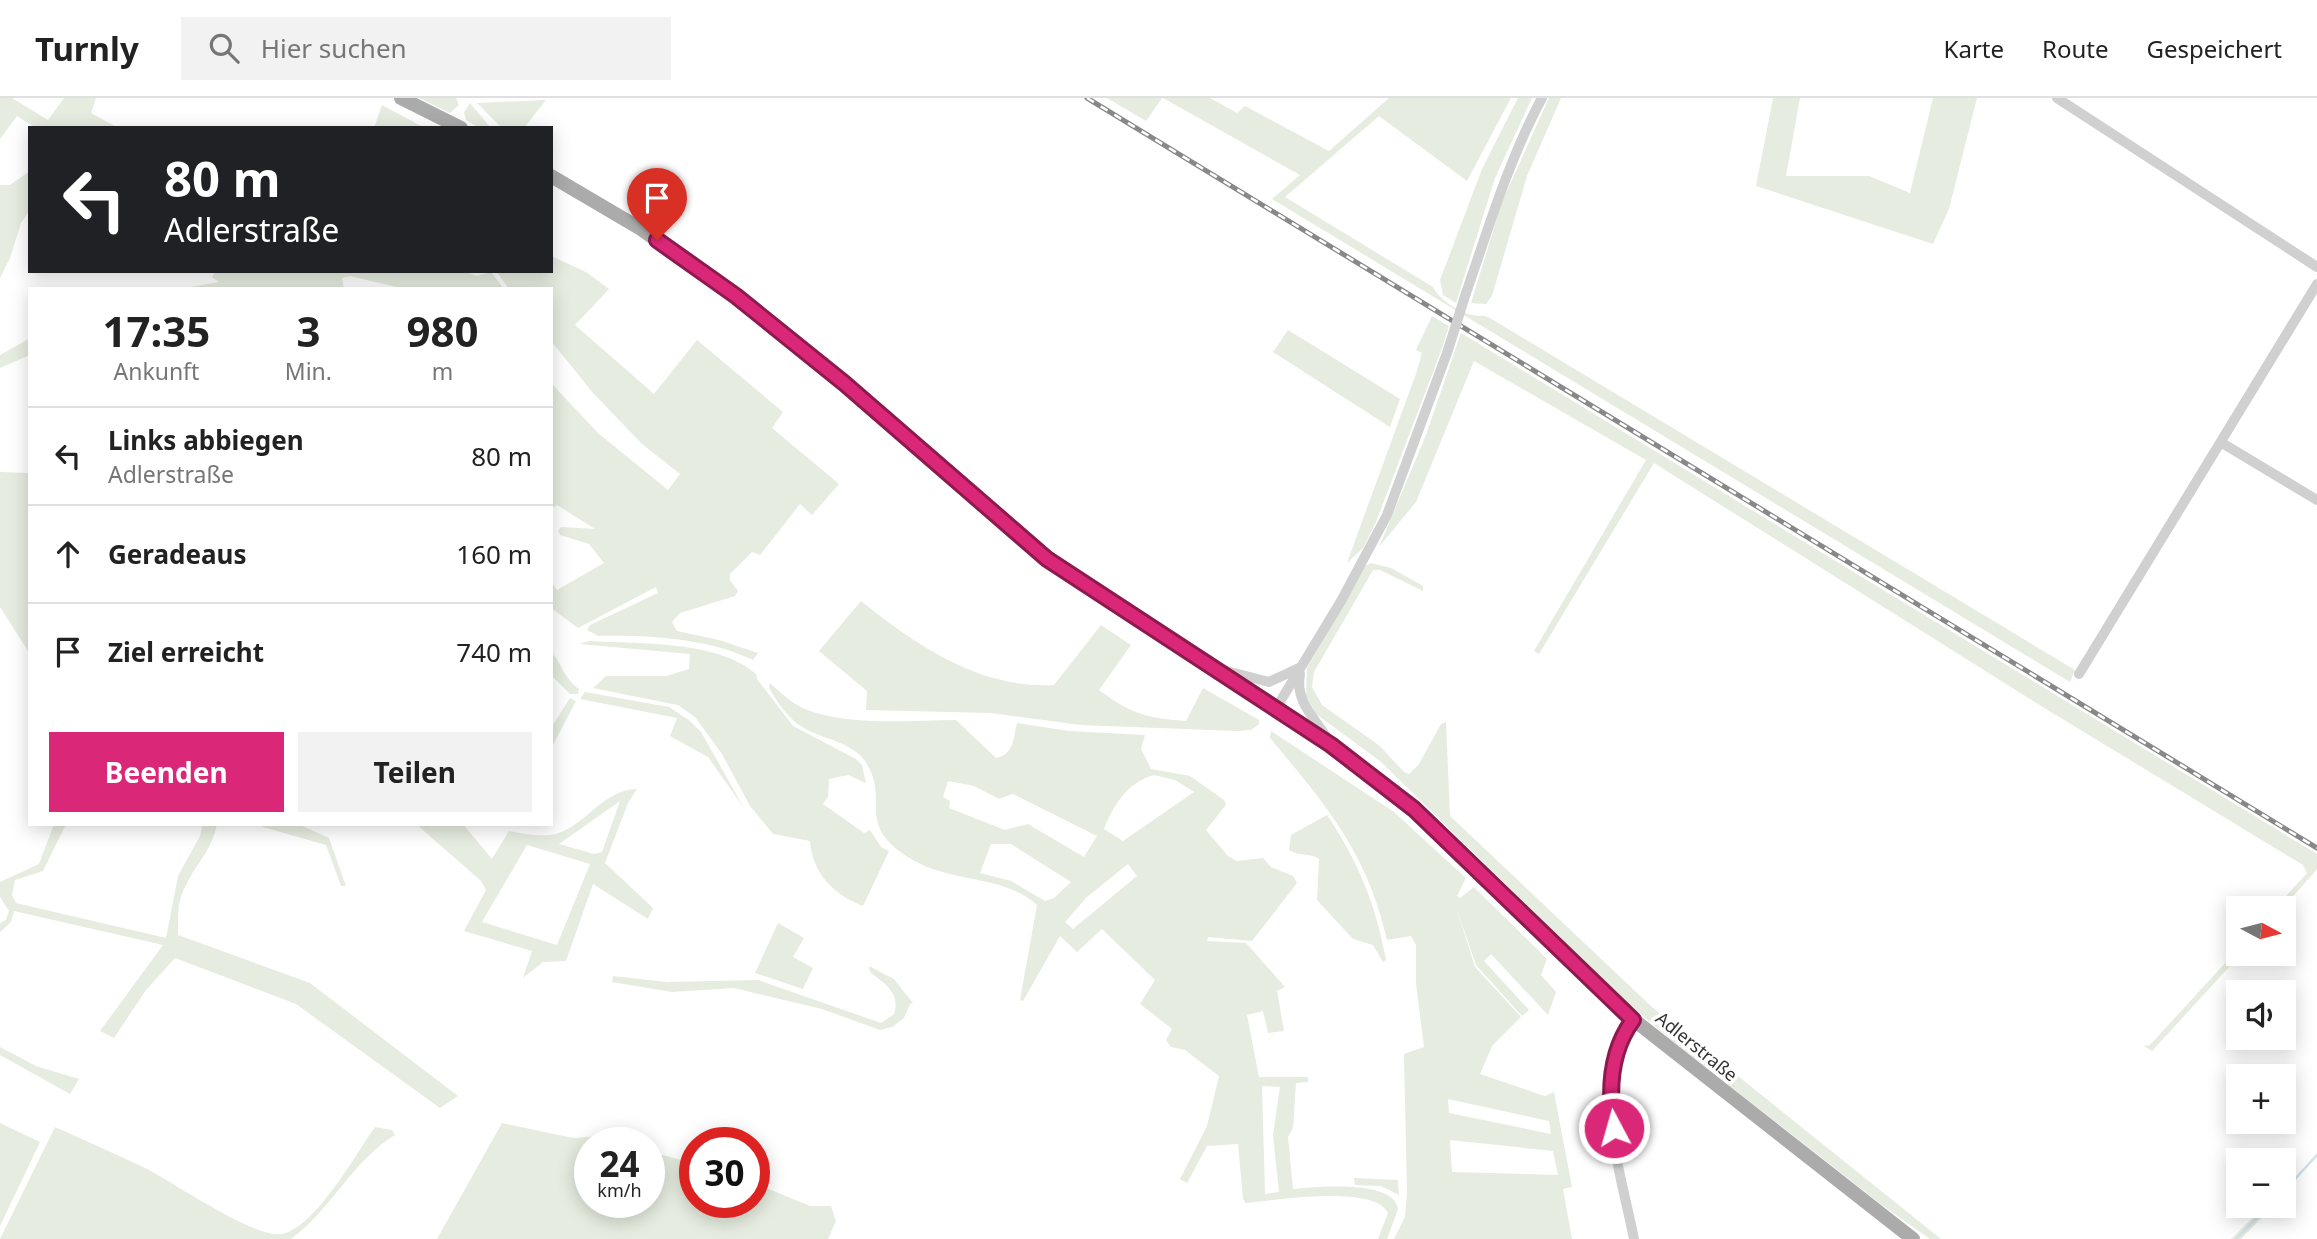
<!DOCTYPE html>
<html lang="de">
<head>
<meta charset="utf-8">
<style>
  body { margin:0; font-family:"Noto Sans",sans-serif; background:#f2f2f2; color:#222; height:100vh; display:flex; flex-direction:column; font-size:26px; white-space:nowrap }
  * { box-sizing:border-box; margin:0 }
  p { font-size:23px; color:#767676 }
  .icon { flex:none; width:38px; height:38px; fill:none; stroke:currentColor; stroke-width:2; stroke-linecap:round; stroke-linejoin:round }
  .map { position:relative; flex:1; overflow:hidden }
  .side { position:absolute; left:28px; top:189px; width:525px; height:539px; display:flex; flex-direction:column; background:#fff; border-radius:0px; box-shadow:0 4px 18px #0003 }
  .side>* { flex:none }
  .banner { position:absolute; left:28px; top:28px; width:525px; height:147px; border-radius:0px; box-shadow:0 4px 18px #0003; background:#202124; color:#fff; overflow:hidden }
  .needle { width:46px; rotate:97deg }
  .tools { position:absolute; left:2226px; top:798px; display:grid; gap:14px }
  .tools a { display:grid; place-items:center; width:70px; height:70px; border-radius:0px; background:#fff; box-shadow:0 4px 18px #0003; font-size:35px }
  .speed { position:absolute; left:574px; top:1029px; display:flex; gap:14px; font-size:35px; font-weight:700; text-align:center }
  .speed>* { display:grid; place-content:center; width:91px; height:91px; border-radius:50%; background:#fff; box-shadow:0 4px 18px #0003; line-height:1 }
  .speed small { font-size:18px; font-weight:400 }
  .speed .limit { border:10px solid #d22; background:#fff; color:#111 }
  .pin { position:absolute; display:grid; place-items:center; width:60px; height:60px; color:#fff; margin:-72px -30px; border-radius:50% 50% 50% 0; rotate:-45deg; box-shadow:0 0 7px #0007 }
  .pin .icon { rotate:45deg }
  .me { position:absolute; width:77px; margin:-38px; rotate:354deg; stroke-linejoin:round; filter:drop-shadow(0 0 5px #0008) }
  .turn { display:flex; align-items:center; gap:24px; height:147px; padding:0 21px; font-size:32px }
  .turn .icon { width:91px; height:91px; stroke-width:2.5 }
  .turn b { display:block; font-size:49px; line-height:60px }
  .eta { display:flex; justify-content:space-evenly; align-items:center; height:119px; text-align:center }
  .eta b { font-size:42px; font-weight:700; line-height:49px }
  .button { display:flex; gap:14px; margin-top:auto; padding:14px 21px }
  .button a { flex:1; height:80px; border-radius:0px; background:#db2777; color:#fff; font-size:28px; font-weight:700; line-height:80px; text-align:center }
  .button a+a { background:#f2f2f2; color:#222 }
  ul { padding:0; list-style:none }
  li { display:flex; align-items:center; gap:21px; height:98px; padding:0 21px; border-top:2px solid #e0e0e0 }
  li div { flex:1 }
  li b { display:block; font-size:26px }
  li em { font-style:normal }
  header { display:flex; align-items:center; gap:42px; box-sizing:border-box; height:98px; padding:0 35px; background:#fff; border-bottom:2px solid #e0e0e0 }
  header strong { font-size:33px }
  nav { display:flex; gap:38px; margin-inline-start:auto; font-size:24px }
  .search { width:490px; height:63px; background:#f2f2f2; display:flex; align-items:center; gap:18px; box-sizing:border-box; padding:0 24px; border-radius:0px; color:#767676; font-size:26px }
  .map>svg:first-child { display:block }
  .green { fill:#e6ecdf; fill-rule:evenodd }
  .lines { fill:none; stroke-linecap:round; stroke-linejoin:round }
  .stream { stroke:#cfe2ee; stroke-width:2.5 }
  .minor { stroke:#d0d0d0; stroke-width:10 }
  .major { stroke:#ababab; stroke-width:14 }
  .rail-casing { stroke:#888; stroke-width:5 }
  .rail { stroke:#fff; stroke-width:2.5; stroke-dasharray:8; stroke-linecap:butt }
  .minor-bridge { stroke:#d0d0d0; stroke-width:10 }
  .route-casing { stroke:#8e194d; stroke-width:18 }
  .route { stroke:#db2777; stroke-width:12 }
  .labels { text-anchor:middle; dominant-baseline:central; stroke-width:7; stroke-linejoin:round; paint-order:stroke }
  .street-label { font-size:18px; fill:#333; stroke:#fff }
</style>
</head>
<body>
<header>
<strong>Turnly</strong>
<div class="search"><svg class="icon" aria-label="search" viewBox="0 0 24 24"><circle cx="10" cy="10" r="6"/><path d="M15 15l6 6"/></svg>Hier suchen</div>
<nav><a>Karte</a><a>Route</a><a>Gespeichert</a></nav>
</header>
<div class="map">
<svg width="2317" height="1141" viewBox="0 0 2317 1141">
  <rect width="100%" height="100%" fill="#fff"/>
  <!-- green -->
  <g class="green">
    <polygon points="0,0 12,0 48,22 64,0 96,0 91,15 118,30 36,30 17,18 0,41"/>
    <polygon points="419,0 456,0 459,7 450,15"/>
    <polygon points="1107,0 1162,0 1146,23"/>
    <path d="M1163,0H1210L1237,15L1245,8L1329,53L1389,0H1511L1467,83L1379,18L1285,99L1433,189C1439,201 1455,211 1468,216C1476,219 1482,216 1490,220L2075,572L2070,584L1272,101L1300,77Z"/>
    <polygon points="1518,0 1532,0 1495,80 1456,205 1443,197 1440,182 1482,71"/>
    <polygon points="1549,0 1561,0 1527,78 1492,198 1486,206 1471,205 1502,104"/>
    <polygon points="1773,0 1800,0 1786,78 1869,78 1910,95 1933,0 1977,0 1949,111 1933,146 1756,88"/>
    <polygon points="546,2 524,30 502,30 477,5"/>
    <polygon points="470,5 491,30 479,30 466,22 464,14"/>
    <polygon points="382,7 425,30 374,30"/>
    <polygon points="30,73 30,112 21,125 10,160 0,180 0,87 10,87"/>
    <path d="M551,158L586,174L609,191L575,227L654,296L697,242L783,314L772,330L839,386L812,417L800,406L760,457L752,454L730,476V482L738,493L735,498L680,515L672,524L677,533L719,542L758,555L753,562C706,540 649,537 598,538L587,532L590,527L658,495L656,489L578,530L551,510V484L557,492L604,465L589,446L560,437L558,433L561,429L595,431L557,407L551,411V285L598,335L668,392L680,376L642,346L594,296L551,243V191H509L496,173H551Z"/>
    <polygon points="215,173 463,173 476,178 491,174 504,191 405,191 350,178 342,180 344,191 179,191 219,184 212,179"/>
    <polygon points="1432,218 1449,228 1441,253 1376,424 1363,450 1347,465 1417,273 1422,255 1416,252"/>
    <polygon points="1288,232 1400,301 1390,329 1273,254"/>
    <polygon points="1461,235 2317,756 2317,771 2283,810 2275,810 2307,775 2303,767 2046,611 1654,365 1539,556 1534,553 1646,362 1474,263 1416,404 1379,449 1426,337"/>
    <polygon points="30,240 30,257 0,270 0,257"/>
    <polygon points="30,372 30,556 0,509 0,374 28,375"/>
    <polygon points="1371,465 1391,470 1423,488 1423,493 1380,472 1373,472 1314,574 1312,589 1322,607 1380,648 1403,673 1409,676 1419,666 1441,626 1446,624 1450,718 1652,909 1941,1141 1930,1141 1882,1107 1670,941 1622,900 1380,663 1316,616 1306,598 1307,570 1365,468"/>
    <path d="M861,503C917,548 980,591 1054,587L1101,527L1131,547L1099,592C1129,615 1149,621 1186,623L1203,590L1259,622V626L1251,632L1237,633L1080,627L991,615L866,612L867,593L819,553Z"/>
    <path d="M589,543C638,546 718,542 756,576L757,581L793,628L856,661L862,667L866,685L848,677L829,681L828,699L823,706L864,735L870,732L881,749L889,753L863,808C834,797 812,775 810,743L773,736L750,708L722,656L695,619L678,607L593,590L606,578H666L689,571L690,556L580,546Z"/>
    <path d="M551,555C561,561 561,578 579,591L578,596H570L551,577Z"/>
    <path d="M770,585C780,594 792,606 805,611C850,629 909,622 956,622L996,660C1015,656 1013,639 1017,625L1069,633L1145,637L1141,651L1151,671L1190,678L1224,702L1226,707L1206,732L1228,758L1237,763L1263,760L1271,769L1293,778L1297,785L1252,843L1208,839L1207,843L1246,845L1285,889L1277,893L1284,933L1268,935L1263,913L1247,917L1259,979H1308V984L1296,985L1293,1030L1288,1039L1293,1091C1315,1089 1394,1081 1398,1111L1387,1141H1378L1388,1115C1375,1086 1275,1102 1246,1105L1243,1101L1238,1046L1207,1048L1187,1085L1180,1081L1207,1028L1219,978L1185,952L1171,949L1166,942L1172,931L1140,906L1155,882L1102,831L1077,854L1060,838L1023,903L1020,902L1037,807C1005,777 952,785 913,762C852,726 892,703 865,663C852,644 822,641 804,630C789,622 778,605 769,590ZM1154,677L1175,682L1194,694L1123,743L1104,731C1114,706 1128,684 1154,677ZM948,683L974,688L999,701L1013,696L1097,738L1084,759L1028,726L1005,732L949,710L950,703L943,699ZM991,746H1011L1071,784L1054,800L1045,803L1011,783L980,775ZM1128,766L1137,778L1073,831L1065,824L1087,799ZM1262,988L1280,989L1273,1037L1279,1094L1265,1096Z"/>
    <polygon points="585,594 669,609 690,623 701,634 744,710 708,659 670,638 677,620 580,601"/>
    <polygon points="570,600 576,603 551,651 551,630"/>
    <path d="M1271,633L1394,714L1466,780L1457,798L1460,800L1474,789L1547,861L1541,877L1556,894L1548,917L1491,856L1484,863L1529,912L1522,918L1476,867L1456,809L1475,869L1521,919L1492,948L1480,976L1545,998L1554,994L1572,1089L1563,1091L1572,1141H1394L1405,1119L1407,1094L1404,956L1424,949L1416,886V847L1411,838L1387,842C1367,754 1326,707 1270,640ZM1448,1001L1549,1023L1551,1036L1449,1015ZM1450,1042L1553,1053L1558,1077L1452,1074Z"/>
    <path d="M637,691L628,705L605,765L653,810L648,821L593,786L566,863L543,864L523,880L532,853L464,833L486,792L481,783L416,726H463L492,761L509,733C524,736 545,740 559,735C587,725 605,691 637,691ZM620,703L602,754L594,756L559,746ZM527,747L590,766L557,847L482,824Z"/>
    <path d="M1327,717C1358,763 1376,807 1386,862L1383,864L1373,847L1353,841L1317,802L1319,761C1310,754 1299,759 1289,752L1291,737Z"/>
    <path d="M54,726H66L43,773L15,782L12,797L16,805L166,840L178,778L200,738L203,726H217C211,754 198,763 186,787C177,802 178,820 178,837L310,885L458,998L440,1010L296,906L175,860L146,892L114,940L100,933L163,847L14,813L11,824L0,834V825L6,822L9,813L0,799V784L39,766Z"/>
    <polygon points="252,726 298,726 329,740 346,788 341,788 326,747"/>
    <polygon points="778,825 804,840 793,859 813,870 803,891 755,875"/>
    <polygon points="2238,851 2241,856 2152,953 2144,948 2150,947"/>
    <path d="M869,868L894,881L913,905L910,906L904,920L892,929L880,932L822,911L734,890L672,894L612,884L613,878L667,884L758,882L881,925L894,916C901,895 884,885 870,874Z"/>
    <polygon points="0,949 36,968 79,981 70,996 0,957"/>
    <polygon points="0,1025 40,1044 0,1128"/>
    <polygon points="502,1025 573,1040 600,1038 629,1045 590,1045 590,1104 649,1104 649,1053 695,1066 695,1104 754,1104 754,1085 810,1108 831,1108 836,1123 828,1141 437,1141"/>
    <path d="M55,1029C84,1042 114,1055 143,1069C172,1083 254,1141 282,1136C316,1129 355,1057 375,1029L392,1032L395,1037C353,1062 331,1112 291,1141H0Z"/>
    <polygon points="1354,1080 1398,1082 1399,1097 1381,1088 1355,1087"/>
    <polygon points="2265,1108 2273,1108 2241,1141 2231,1141"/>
  </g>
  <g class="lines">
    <!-- stream -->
    <g class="stream">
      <polyline points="2284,1093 2317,1057"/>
      <polyline points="2236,1141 2269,1108"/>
    </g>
    <!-- minor -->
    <g class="minor">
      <polyline points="2057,0 2317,169"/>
      <path d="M1466,195C1489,129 1509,61 1542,0"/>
      <polyline points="2222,345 2317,402"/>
      <polyline points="1215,570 1269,584 1299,570"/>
      <path d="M1300,576C1294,606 1319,623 1331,647"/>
      <polyline points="2079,576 2317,186"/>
      <polyline points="1275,612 1341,503 1387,417 1447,255"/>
      <path d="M1634,922C1588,982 1621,1074 1634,1141"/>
    </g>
    <!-- major -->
    <g class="major">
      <polyline points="401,0 461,30"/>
      <polyline points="551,78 641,131 736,198 844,285 1047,461 1331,647 1414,711 1634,922 1913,1141"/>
    </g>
    <!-- rail casing -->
    <g class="rail-casing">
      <polyline id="rail" points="1087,0 2317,750"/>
    </g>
    <!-- rail -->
    <use href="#rail" class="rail"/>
    <!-- minor-bridge -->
    <polyline class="minor-bridge" points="1447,255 1466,195"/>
  </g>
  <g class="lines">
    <!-- route casing -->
    <g class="route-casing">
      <path id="route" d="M657,142L736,198L844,285L1047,461L1331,647L1414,711L1633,922C1610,953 1608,992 1614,1030"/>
    </g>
    <!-- route -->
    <use href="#route" class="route"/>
  </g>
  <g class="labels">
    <!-- street labels -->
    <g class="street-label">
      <text transform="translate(1697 948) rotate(39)">Adlerstraße</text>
    </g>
  </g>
</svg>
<div class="tools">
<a><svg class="needle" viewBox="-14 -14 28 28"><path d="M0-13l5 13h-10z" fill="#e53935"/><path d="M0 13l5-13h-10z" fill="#767676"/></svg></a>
<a><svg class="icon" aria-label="sound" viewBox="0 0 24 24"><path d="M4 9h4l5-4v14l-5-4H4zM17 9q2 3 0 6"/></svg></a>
<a>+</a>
<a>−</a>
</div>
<div class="speed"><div>24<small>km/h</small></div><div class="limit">30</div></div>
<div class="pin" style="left:657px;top:142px;background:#d93025"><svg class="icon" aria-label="arrive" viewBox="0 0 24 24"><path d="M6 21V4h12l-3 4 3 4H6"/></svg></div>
<svg class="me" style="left:1614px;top:1030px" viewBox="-20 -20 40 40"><circle r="17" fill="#db2777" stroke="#fff" stroke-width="3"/><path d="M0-11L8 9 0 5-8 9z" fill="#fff"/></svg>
<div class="banner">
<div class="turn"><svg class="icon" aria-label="left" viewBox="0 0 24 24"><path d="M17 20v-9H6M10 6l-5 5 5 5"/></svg><div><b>80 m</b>Adlerstraße</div></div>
</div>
<section class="side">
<div class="eta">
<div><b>17:35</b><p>Ankunft</p></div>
<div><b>3</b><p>Min.</p></div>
<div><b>980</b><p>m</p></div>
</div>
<ul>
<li><svg class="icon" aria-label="left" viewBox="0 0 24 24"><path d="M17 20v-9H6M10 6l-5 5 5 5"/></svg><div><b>Links abbiegen</b><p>Adlerstraße</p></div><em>80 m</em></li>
<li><svg class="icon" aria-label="ahead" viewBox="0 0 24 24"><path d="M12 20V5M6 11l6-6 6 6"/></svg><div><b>Geradeaus</b></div><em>160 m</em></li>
<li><svg class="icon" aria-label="arrive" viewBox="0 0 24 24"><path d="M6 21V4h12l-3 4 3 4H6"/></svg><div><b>Ziel erreicht</b></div><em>740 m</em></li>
</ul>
<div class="button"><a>Beenden</a><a>Teilen</a></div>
</section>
</div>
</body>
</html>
